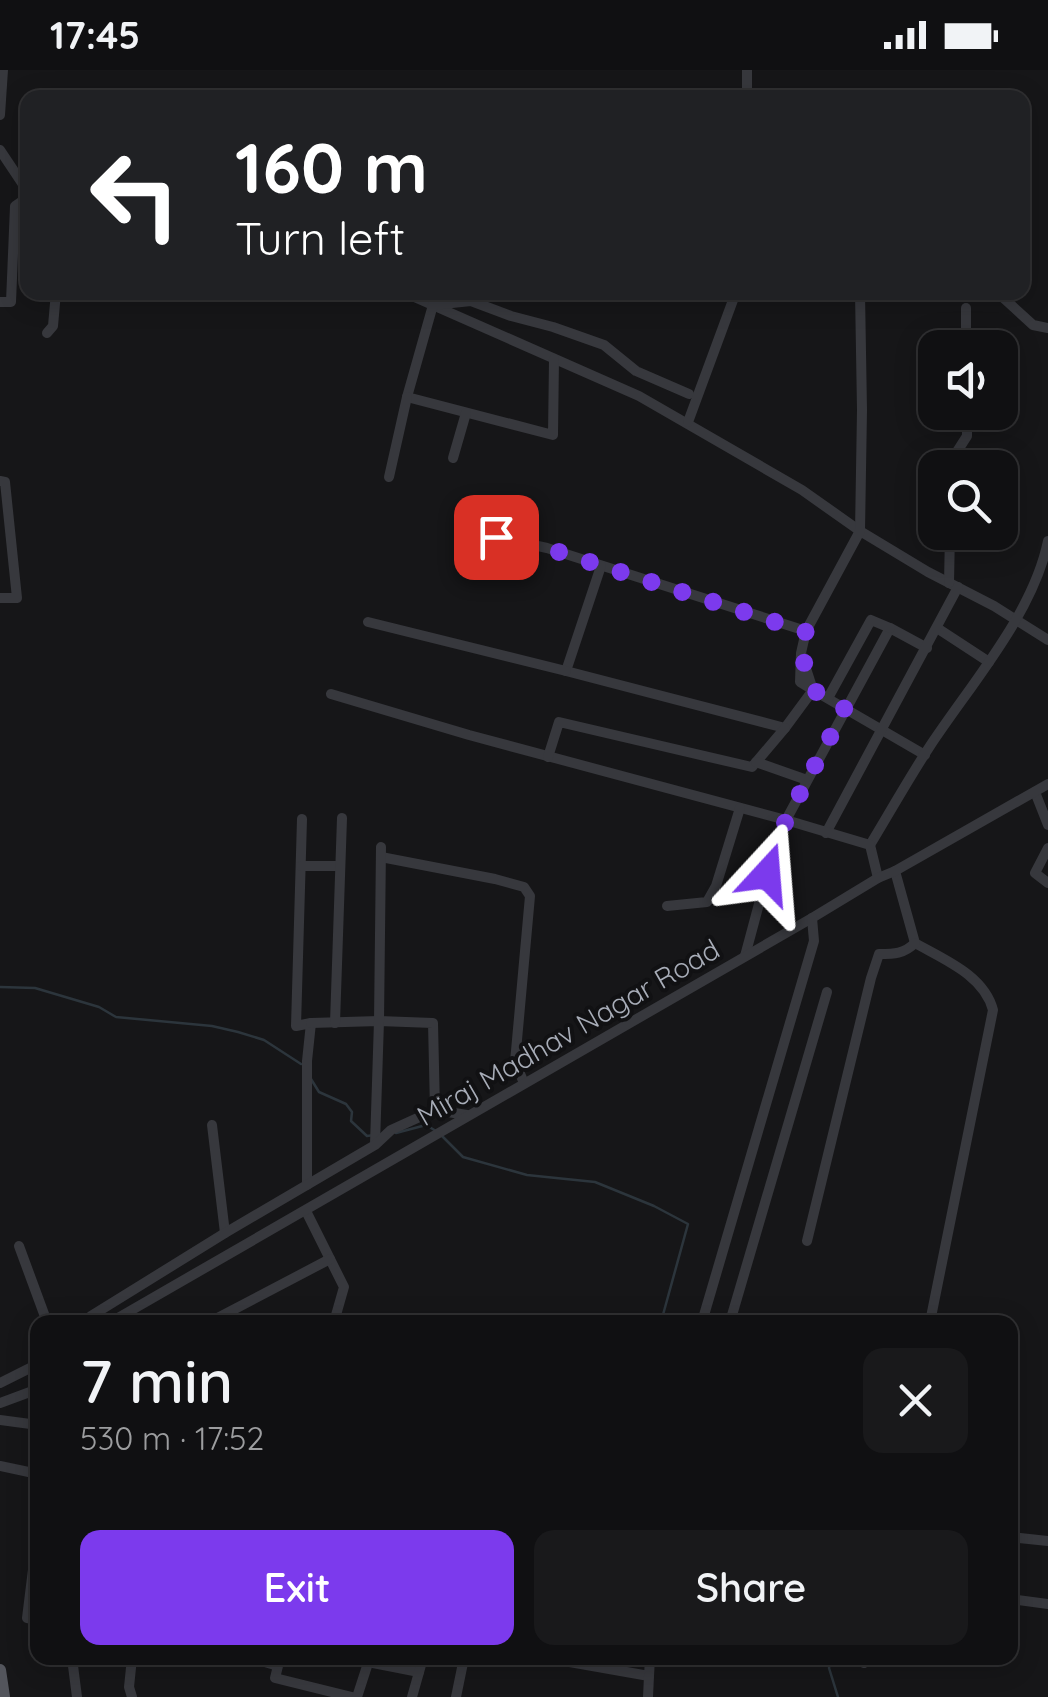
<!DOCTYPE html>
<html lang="en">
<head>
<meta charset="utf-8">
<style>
  body { margin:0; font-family:Quicksand,sans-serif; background:#19191b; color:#f1f3f6; height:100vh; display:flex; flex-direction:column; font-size:38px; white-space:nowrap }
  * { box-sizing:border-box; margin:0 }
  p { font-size:32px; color:#9c9d9f }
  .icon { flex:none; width:55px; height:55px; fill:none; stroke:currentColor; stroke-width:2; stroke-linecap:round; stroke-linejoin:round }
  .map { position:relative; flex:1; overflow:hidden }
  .sheet { position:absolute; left:30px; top:1245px; width:988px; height:350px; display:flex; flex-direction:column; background:#101012; border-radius:20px; box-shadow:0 5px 25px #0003,0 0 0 2px #303032 }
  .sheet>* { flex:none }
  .top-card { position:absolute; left:20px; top:20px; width:1010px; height:210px; border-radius:20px; box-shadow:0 5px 25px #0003,0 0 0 2px #303032; background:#202124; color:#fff; overflow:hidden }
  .tools { position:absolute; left:918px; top:260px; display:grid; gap:20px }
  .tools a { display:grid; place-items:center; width:100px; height:100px; border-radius:20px; background:#101012; box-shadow:0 5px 25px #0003,0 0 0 2px #303032; font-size:50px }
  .pin { position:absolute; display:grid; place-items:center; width:85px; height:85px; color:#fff; margin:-42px; border-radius:20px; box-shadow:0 5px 15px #0006 }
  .me { position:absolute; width:110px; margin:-55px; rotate:19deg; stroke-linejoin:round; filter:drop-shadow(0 0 8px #0008) }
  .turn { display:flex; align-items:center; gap:35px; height:210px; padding:0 50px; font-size:45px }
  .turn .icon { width:130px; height:130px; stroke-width:2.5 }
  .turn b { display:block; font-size:70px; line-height:85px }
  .round { display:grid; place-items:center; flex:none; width:105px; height:105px; border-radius:20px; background:#19191b }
  .headline { display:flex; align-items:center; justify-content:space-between; height:170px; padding:0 50px }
  h1 { font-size:60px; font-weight:600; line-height:75px }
  .cta { display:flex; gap:20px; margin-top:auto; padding:20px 50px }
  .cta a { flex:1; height:115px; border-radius:20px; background:#7c3aed; color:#fff; font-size:40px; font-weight:600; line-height:115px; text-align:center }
  .cta a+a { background:#19191b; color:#f1f3f6 }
  .status { display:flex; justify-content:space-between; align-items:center; height:70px; padding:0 50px; background:#101012; direction:ltr }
  .status svg { height:28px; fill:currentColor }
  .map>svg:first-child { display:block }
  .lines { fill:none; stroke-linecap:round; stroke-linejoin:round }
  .stream { stroke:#2c353c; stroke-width:2.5 }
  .minor { stroke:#37383d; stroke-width:10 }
  .major { stroke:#53555c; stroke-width:12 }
  .route { stroke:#7c3aed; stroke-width:18; stroke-dasharray:0 32.4 }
  .labels { text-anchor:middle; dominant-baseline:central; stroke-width:8; stroke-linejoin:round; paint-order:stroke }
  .street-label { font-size:28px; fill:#a8adb8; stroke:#111113 }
</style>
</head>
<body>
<div class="status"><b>17:45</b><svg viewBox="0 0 49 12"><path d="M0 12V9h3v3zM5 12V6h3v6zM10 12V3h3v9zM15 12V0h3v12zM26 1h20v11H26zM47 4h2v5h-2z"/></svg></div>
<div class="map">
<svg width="1048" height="1627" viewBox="0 0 1048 1627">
  <rect width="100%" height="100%" fill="#161618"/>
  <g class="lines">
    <!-- stream -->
    <g class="stream">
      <polyline points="0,917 35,918 99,937 116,947 212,956 238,962 264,970 301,994"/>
      <polyline points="311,1009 319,1022 346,1034 352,1042 351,1051 367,1066 374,1065"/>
      <polyline points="396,1063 426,1055 436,1061"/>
      <polyline points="442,1066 463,1087 527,1105 595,1112 654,1136 688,1154 661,1252"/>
      <polyline points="831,1588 829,1598 838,1627"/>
    </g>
    <!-- minor -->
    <g class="minor">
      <polyline points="747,28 747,0"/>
      <polyline points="0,45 3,0"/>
      <polyline points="0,80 28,122"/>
      <polyline points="403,222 639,326 802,420 860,461 928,502 994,536 1048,570"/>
      <polyline points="997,222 1033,255 1048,258"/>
      <polyline points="0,232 11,232 15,136 28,127"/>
      <polyline points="966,238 966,278"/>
      <polyline points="47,263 53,256 56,222"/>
      <polyline points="554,289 553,365 407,327 433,235 471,231 511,246 553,257 604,275 636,301 689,324"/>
      <polyline points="688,352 736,222"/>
      <polyline points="453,388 466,343"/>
      <polyline points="951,391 967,366 967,342"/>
      <polyline points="389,407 407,327"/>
      <polyline points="0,411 5,412 17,528 0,528"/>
      <polyline points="484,454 497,467 547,478 806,561"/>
      <polyline points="601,496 566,601 785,658 813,620 925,685"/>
      <polyline points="949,513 950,462"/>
      <polyline points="368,552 566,601"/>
      <polyline points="937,558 989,592"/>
      <polyline points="801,583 813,620 800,612 801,583 806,561 860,461 862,340 860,223 857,222"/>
      <polyline points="331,624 469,665 786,750 890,558 927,578"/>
      <polyline points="828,628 871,550 890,558"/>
      <polyline points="548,687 559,652 752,697 785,658"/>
      <polyline points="756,692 807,710"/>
      <polyline points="1035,722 1048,755"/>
      <polyline points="302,749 296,956 311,953 307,991 307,1115"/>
      <polyline points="826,763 958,517"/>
      <path d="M870,775C890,742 909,708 930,676C971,614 1033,544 1048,471"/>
      <polyline points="1048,778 1035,803 1048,813"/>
      <polyline points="381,787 495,809 524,817 530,826 515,992 524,1013"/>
      <polyline points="301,796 340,796"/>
      <path d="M895,801L915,873C943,889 984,905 993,940L930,1252"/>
      <polyline points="667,836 707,832 716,816 740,738"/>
      <polyline points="745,886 767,804 786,750 870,775 878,808"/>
      <polyline points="311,953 379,951 433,953 435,1040"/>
      <polyline points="335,953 342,748"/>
      <polyline points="212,1055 225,1163"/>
      <polyline points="375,1074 379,951 381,777"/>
      <polyline points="306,1141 344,1217 334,1252"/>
      <path d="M807,1171L871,908L879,884C894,884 904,884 915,873"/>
      <polyline points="19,1176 47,1252"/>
      <polyline points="86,1252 91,1246 225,1163 375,1075 391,1060 435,1040 467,1045"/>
      <polyline points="111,1252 812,848 878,808 895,801 1048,714"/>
      <polyline points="210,1252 330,1189"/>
      <polyline points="382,1252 383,1249"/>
      <polyline points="702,1252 814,871 812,848"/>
      <polyline points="730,1252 827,922"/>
      <polyline points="0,1313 38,1294"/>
      <polyline points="0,1333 38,1319"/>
      <polyline points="0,1350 38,1355"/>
      <polyline points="0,1396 38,1404"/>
      <polyline points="38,1459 27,1548 38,1550"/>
      <polyline points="1010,1467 1048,1471"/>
      <polyline points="1010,1529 1048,1534"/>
      <polyline points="72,1588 77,1627"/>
      <polyline points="132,1588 129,1617 132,1627"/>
      <polyline points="251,1588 278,1596 275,1608 352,1627"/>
      <polyline points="547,1588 649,1606 650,1588"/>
      <polyline points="368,1592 419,1602"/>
      <polyline points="864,1593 865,1588"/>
      <polyline points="357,1627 369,1590"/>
      <polyline points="412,1627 423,1588"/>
      <polyline points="456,1627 464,1588"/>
      <polyline points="648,1627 649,1606"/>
    </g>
    <!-- major -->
    <polyline class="major" points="0,1600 4,1627"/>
  </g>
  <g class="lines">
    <!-- route -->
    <polyline class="route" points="496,467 547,478 806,562 801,583 813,620 845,639 786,750 767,804"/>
  </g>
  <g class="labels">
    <!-- street labels -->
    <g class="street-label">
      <text transform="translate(568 962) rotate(-30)">Miraj Madhav Nagar Road</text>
    </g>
  </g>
</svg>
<div class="tools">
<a><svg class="icon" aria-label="sound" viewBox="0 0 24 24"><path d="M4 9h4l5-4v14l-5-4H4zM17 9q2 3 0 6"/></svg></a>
<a><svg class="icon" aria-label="search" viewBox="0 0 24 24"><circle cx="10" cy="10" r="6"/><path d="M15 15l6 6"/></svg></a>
</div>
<div class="pin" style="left:496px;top:467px;background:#d93025"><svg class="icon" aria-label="arrive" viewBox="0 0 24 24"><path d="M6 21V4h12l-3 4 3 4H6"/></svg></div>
<svg class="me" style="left:767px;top:804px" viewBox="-20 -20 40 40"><path d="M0-17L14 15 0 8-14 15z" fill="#7c3aed" stroke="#fff" stroke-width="4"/></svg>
<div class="top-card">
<div class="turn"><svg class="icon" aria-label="left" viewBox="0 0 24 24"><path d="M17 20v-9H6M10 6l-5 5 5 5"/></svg><div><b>160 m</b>Turn left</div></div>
</div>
<section class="sheet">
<div class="headline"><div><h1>7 min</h1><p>530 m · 17:52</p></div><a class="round"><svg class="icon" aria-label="close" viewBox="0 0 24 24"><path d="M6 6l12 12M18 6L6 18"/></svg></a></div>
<div class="cta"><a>Exit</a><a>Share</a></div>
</section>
</div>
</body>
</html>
